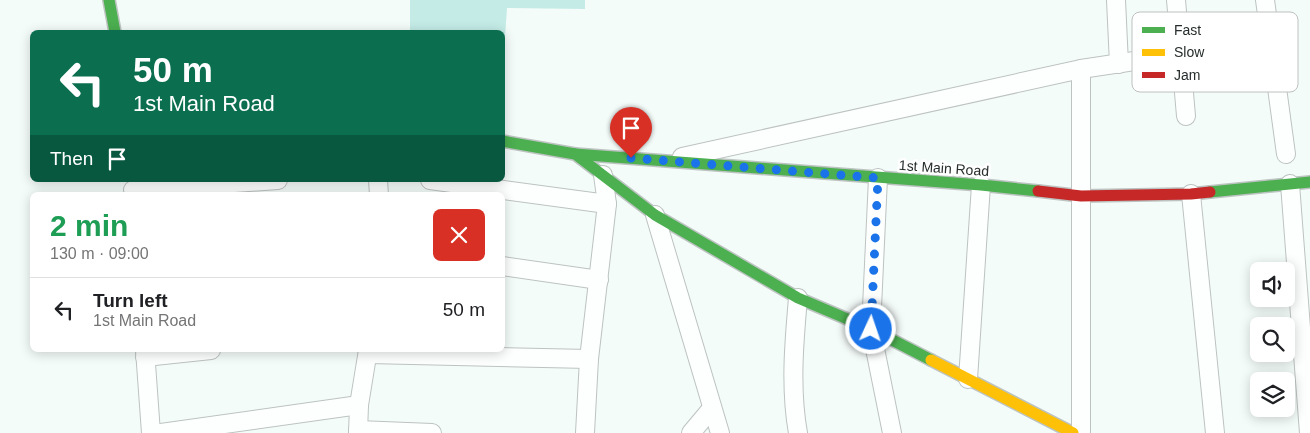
<!DOCTYPE html>
<html lang="en">
<head>
<meta charset="utf-8">
<style>
  body { margin:0; font-family:Helvetica,sans-serif; background:#f6f6f6; color:#202124; height:100vh; display:flex; flex-direction:column; font-size:19px; white-space:nowrap }
  * { box-sizing:border-box; margin:0 }
  p { font-size:16px; color:#757577 }
  .icon { flex:none; width:28px; height:28px; fill:none; stroke:currentColor; stroke-width:2; stroke-linecap:round; stroke-linejoin:round }
  .map { position:relative; flex:1; overflow:hidden }
  .sheet { position:absolute; left:30px; top:192px; width:475px; height:160px; display:flex; flex-direction:column; background:#fff; border-radius:8px; box-shadow:0 2px 12px #0003 }
  .sheet>* { flex:none }
  .top-card { position:absolute; left:30px; top:30px; width:475px; height:152px; border-radius:8px; box-shadow:0 2px 12px #0003; background:#0b6e4f; color:#fff; overflow:hidden }
  .tools { position:absolute; left:1250px; top:262px; display:grid; gap:10px }
  .tools a { display:grid; place-items:center; width:45px; height:45px; border-radius:8px; background:#fff; box-shadow:0 2px 12px #0003; font-size:25px }
  .pin { position:absolute; display:grid; place-items:center; width:42px; height:42px; color:#fff; margin:-51px -21px; border-radius:50% 50% 50% 0; rotate:-45deg; box-shadow:0 0 5px #0007 }
  .pin .icon { rotate:45deg }
  .me { position:absolute; width:55px; margin:-28px; rotate:3deg; stroke-linejoin:round; filter:drop-shadow(0 0 4px #0008) }
  .turn { display:flex; align-items:center; gap:18px; height:105px; padding:0 20px; font-size:22px }
  .turn .icon { width:65px; height:65px; stroke-width:2.5 }
  .turn b { display:block; font-size:35px; line-height:42px }
  .then { display:flex; align-items:center; height:48px; padding:0 20px; background:#0003; gap:10px; font-size:19px }
  .round { display:grid; place-items:center; flex:none; width:52px; height:52px; border-radius:8px; background:#f6f6f6 }
  .summary { display:flex; align-items:center; justify-content:space-between; height:85px; padding:0 20px }
  h1 { font-size:30px; font-weight:800; line-height:38px; color:#1e9e55 }
  ul { padding:0; list-style:none }
  li { display:flex; align-items:center; gap:15px; height:65px; padding:0 20px; border-top:1px solid #e0e0e0 }
  li div { flex:1 }
  li b { display:block; font-size:19px }
  li em { font-style:normal }
  .map>svg:first-child { display:block }
  .green { fill:#c4ebe6 }
  .lines { fill:none; stroke-linecap:round; stroke-linejoin:round }
  .street-casing { stroke:#bcc3c1; stroke-width:20 }
  .fast-casing { stroke:#bcc3c1; stroke-width:14 }
  .slow-casing { stroke:#bcc3c1; stroke-width:14 }
  .jam-casing { stroke:#bcc3c1; stroke-width:14 }
  .street { stroke:#fdfffe; stroke-width:18 }
  .fast { stroke:#4caf50; stroke-width:11 }
  .slow { stroke:#ffc107; stroke-width:11 }
  .jam { stroke:#c62828; stroke-width:11 }
  .route { stroke:#1a73e8; stroke-width:9; stroke-dasharray:0 16.2 }
  .labels { text-anchor:middle; dominant-baseline:central; stroke-width:5; stroke-linejoin:round; paint-order:stroke }
  .street-label { font-size:14px; fill:#262d2c; stroke:#fff }
  .key { fill:#fff; stroke:#bec0c0; stroke-width:1 }
  .key-label { font-size:14px; fill:#262d2c }
</style>
</head>
<body>
<div class="map">
<svg width="1310" height="433" viewBox="0 0 1310 433">
  <rect width="100%" height="100%" fill="#f4fcfa"/>
  <!-- green -->
  <polygon class="green" points="410,0 585,0 585,9 507,8 503,67 502,32 410,32"/>
  <g class="lines">
    <!-- street casing -->
    <g class="street-casing">
      <g id="street">
        <polyline points="1116,0 1119,64"/>
        <polyline points="1176,0 1186,116"/>
        <polyline points="1265,0 1286,154"/>
        <polyline points="682,157 1081,69 1181,54"/>
        <polyline points="878,178 871,329 892,433"/>
        <polyline points="378,180 379,195"/>
        <polyline points="430,180 607,204"/>
        <polyline points="1290,184 1309,433"/>
        <polyline points="133,190 278,180"/>
        <polyline points="1191,194 1215,433"/>
        <polyline points="655,215 720,433"/>
        <polyline points="502,266 599,280"/>
        <path d="M798,298C794,343 790,389 798,433"/>
        <polyline points="145,350 151,433"/>
        <polyline points="368,354 589,359"/>
        <polyline points="145,357 211,350"/>
        <polyline points="968,379 981,185"/>
        <polyline points="358,430 432,433"/>
        <polyline points="161,433 359,405"/>
        <polyline points="358,433 359,405 368,350"/>
        <polyline points="585,433 589,359 607,204 603,175"/>
        <polyline points="691,433 712,408"/>
        <polyline points="1081,433 1081,69"/>
      </g>
    </g>
    <!-- fast casing -->
    <g class="fast-casing">
      <g id="fast">
        <polyline points="109,0 115,32"/>
        <polyline points="502,141 575,154 655,215 798,298 871,329 931,360"/>
        <polyline points="575,154 981,185 1038,191"/>
        <polyline points="1210,192 1310,182"/>
      </g>
    </g>
    <!-- slow casing -->
    <g class="slow-casing">
      <polyline id="slow" points="931,360 1073,433"/>
    </g>
    <!-- jam casing -->
    <g class="jam-casing">
      <polyline id="jam" points="1038,191 1081,196 1191,194 1210,192"/>
    </g>
    <!-- street -->
    <use href="#street" class="street"/>
    <!-- fast -->
    <use href="#fast" class="fast"/>
    <!-- slow -->
    <use href="#slow" class="slow"/>
    <!-- jam -->
    <use href="#jam" class="jam"/>
  </g>
  <g class="lines">
    <!-- route -->
    <polyline class="route" points="631,158 878,178 871,329"/>
  </g>
  <g class="labels">
    <!-- street labels -->
    <g class="street-label">
      <text transform="translate(944 168) rotate(4)">1st Main Road</text>
    </g>
  </g>
  <!-- legend -->
  <rect x="1132" y="12" width="166" height="80" rx="8" class="key"/>
  <rect x="1142" y="27" width="23" height="6" fill="#4caf50"/>
  <rect x="1142" y="49" width="23" height="7" fill="#ffc107"/>
  <rect x="1142" y="72" width="23" height="6" fill="#c62828"/>
  <g class="key-label">
    <text x="1174" y="35">Fast</text>
    <text x="1174" y="57">Slow</text>
    <text x="1174" y="80">Jam</text>
  </g>
</svg>
<div class="tools">
<a><svg class="icon" aria-label="sound" viewBox="0 0 24 24"><path d="M4 9h4l5-4v14l-5-4H4zM17 9q2 3 0 6"/></svg></a>
<a><svg class="icon" aria-label="search" viewBox="0 0 24 24"><circle cx="10" cy="10" r="6"/><path d="M15 15l6 6"/></svg></a>
<a><svg class="icon" aria-label="layers" viewBox="0 0 24 24"><path d="M12 4l9 5-9 5-9-5zM3 14l9 5 9-5"/></svg></a>
</div>
<div class="pin" style="left:631px;top:158px;background:#d93025"><svg class="icon" aria-label="arrive" viewBox="0 0 24 24"><path d="M6 21V4h12l-3 4 3 4H6"/></svg></div>
<svg class="me" style="left:871px;top:329px" viewBox="-20 -20 40 40"><circle r="17" fill="#1a73e8" stroke="#fff" stroke-width="3"/><path d="M0-11L8 9 0 5-8 9z" fill="#fff"/></svg>
<div class="top-card">
<div class="turn"><svg class="icon" aria-label="left" viewBox="0 0 24 24"><path d="M17 20v-9H6M10 6l-5 5 5 5"/></svg><div><b>50 m</b>1st Main Road</div></div>
<div class="then">Then<svg class="icon" aria-label="arrive" viewBox="0 0 24 24"><path d="M6 21V4h12l-3 4 3 4H6"/></svg></div>
</div>
<section class="sheet">
<div class="summary"><div><h1>2 min</h1><p>130 m · 09:00</p></div><a class="round" style="background:#d93025;color:#fff"><svg class="icon" aria-label="close" viewBox="0 0 24 24"><path d="M6 6l12 12M18 6L6 18"/></svg></a></div>
<ul>
<li><svg class="icon" aria-label="left" viewBox="0 0 24 24"><path d="M17 20v-9H6M10 6l-5 5 5 5"/></svg><div><b>Turn left</b><p>1st Main Road</p></div><em>50 m</em></li>
</ul>
</section>
</div>
</body>
</html>
